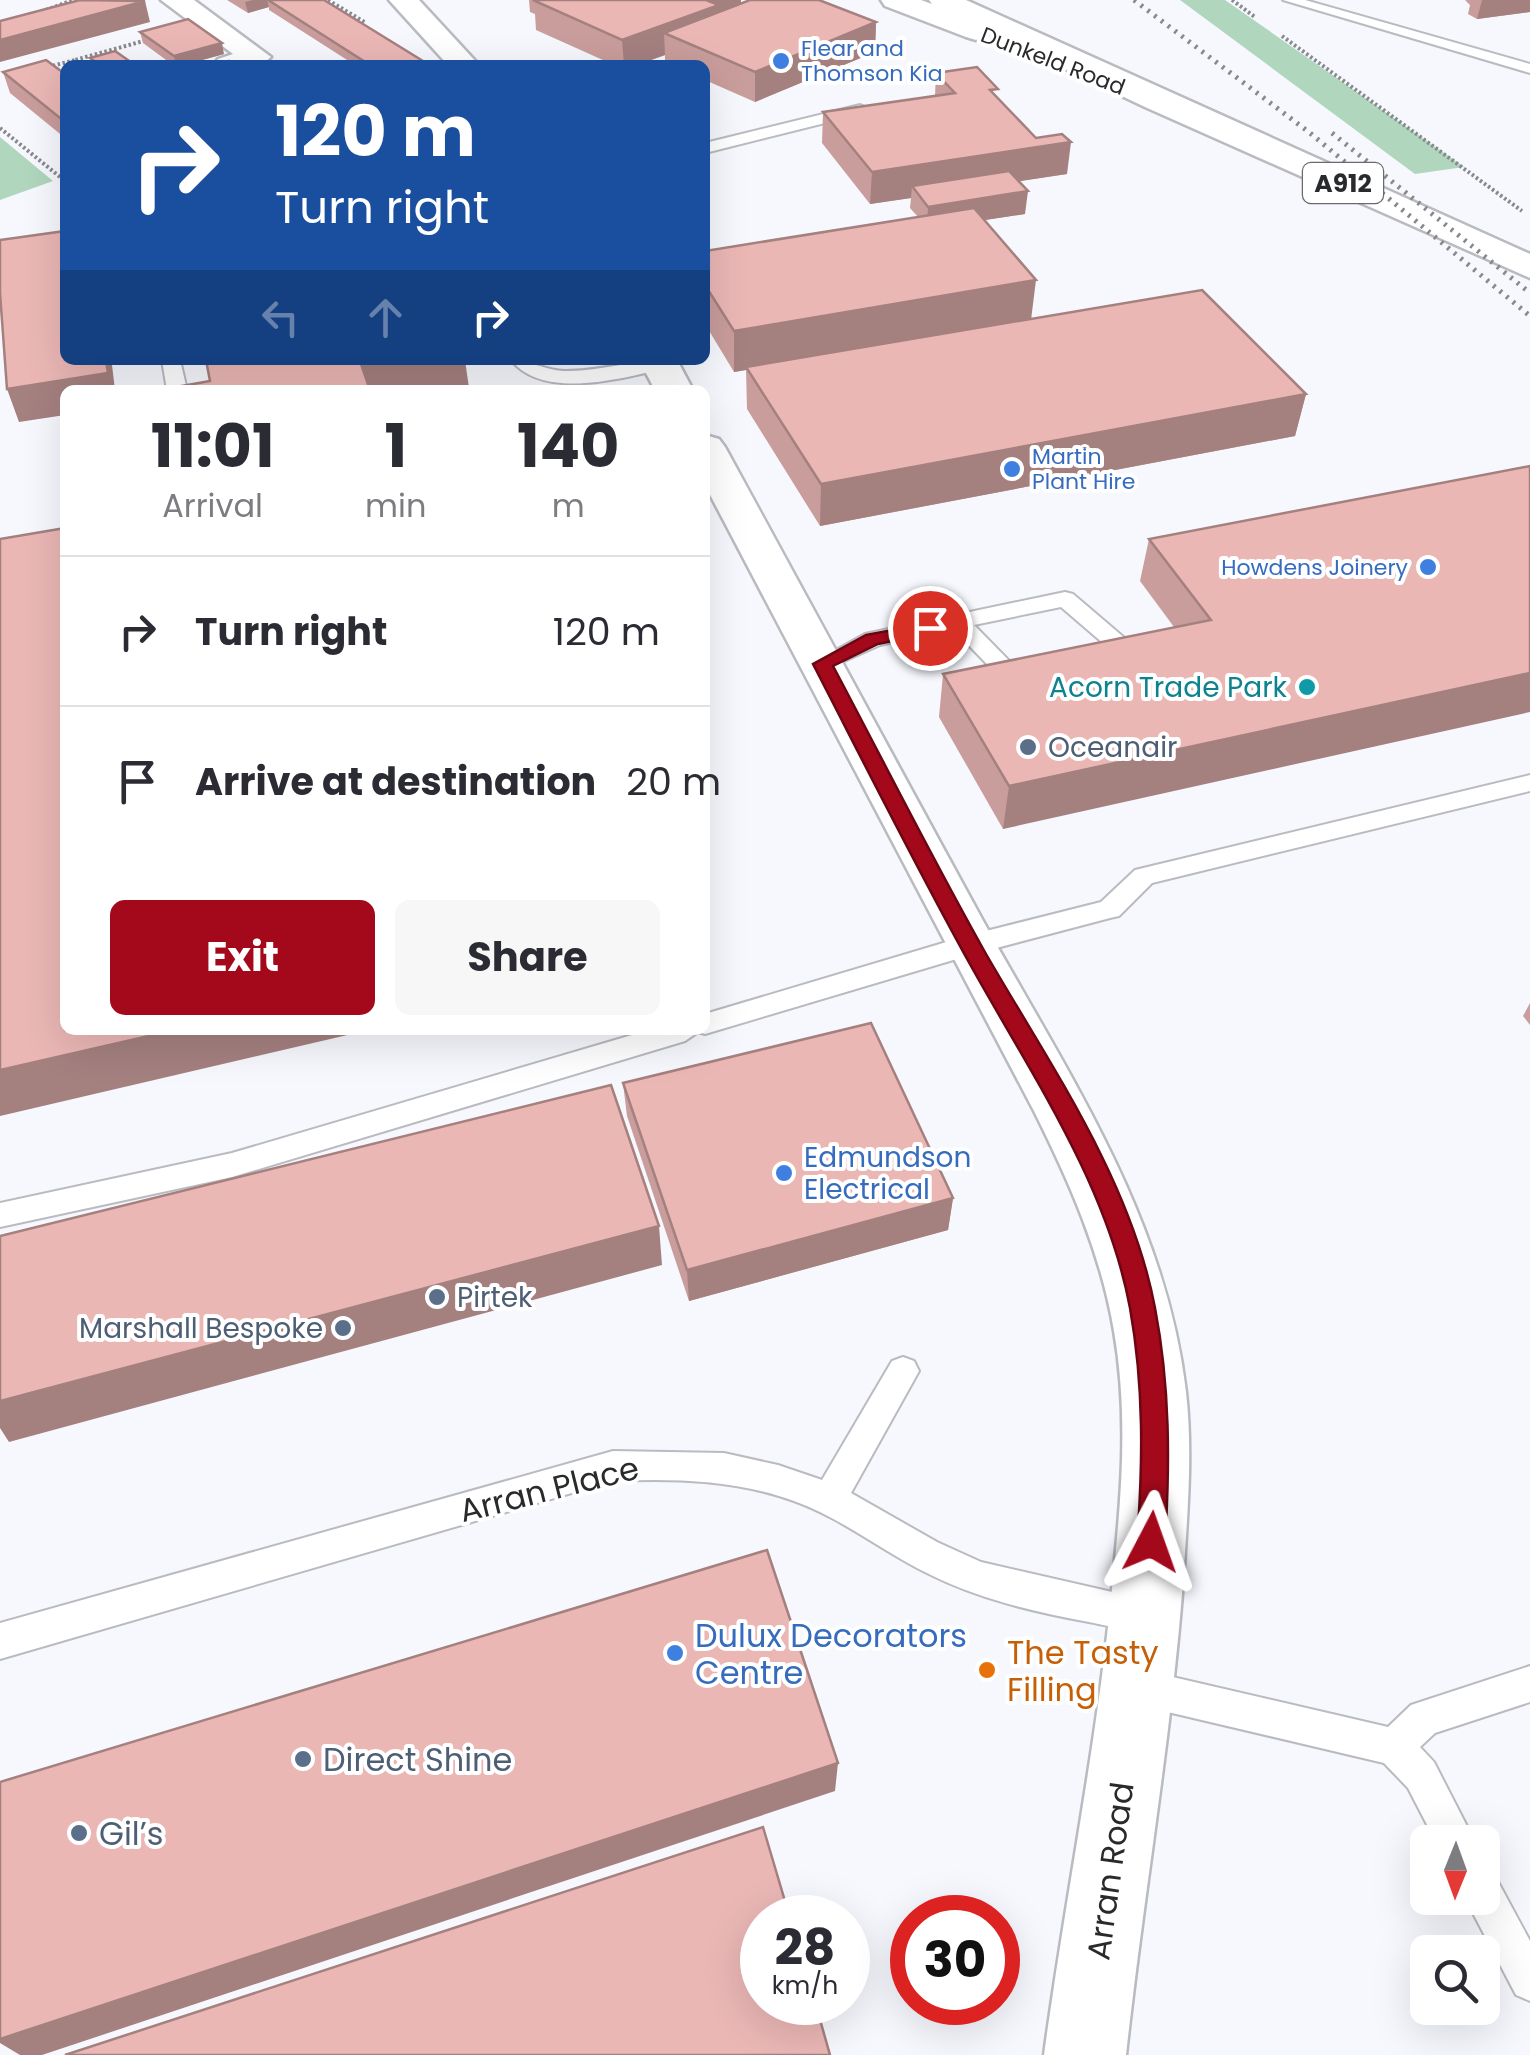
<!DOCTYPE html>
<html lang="en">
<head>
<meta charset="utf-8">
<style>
  body { margin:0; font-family:Poppins,sans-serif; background:#f7f7f7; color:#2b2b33; height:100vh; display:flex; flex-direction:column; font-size:38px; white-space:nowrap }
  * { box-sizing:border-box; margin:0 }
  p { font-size:32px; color:#7c7c81 }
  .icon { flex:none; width:55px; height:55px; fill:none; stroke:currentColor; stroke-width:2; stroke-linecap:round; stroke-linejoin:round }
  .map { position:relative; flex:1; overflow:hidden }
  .side { position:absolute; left:60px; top:385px; width:650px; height:650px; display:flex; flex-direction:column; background:#fff; border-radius:15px; box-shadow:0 10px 40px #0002 }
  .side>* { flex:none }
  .guide { position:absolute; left:60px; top:60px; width:650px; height:305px; border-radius:15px; box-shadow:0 10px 40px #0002; background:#1a4fa0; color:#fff; overflow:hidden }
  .needle { width:65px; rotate:181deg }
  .fabs { position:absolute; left:1410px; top:1825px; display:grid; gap:20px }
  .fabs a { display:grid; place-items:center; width:90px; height:90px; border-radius:15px; background:#fff; box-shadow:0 10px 40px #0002; font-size:50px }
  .speed { position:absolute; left:740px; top:1895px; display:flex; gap:20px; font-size:50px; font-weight:700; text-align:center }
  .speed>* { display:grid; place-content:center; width:130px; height:130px; border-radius:50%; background:#fff; box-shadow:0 10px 40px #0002; line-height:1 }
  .speed small { font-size:25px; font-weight:400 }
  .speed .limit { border:15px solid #d22; background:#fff; color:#111 }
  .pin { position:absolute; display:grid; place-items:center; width:85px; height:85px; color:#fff; margin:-42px; border:5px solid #fff; border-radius:50%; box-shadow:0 2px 10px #0007 }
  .me { position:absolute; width:110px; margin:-55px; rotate:4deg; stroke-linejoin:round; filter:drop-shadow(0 0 8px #0008) }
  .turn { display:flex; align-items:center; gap:35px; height:210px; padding:0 50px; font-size:45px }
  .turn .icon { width:130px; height:130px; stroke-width:2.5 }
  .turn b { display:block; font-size:70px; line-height:85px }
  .lanes { display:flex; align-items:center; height:95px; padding:0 50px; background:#0003; justify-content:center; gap:50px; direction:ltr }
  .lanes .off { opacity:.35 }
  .eta { display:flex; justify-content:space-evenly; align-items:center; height:170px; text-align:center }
  .eta b { font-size:60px; font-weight:700; line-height:70px }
  .button { display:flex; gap:20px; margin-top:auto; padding:20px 50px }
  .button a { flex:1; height:115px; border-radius:15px; background:#a4091b; color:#fff; font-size:40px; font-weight:700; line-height:115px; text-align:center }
  .button a+a { background:#f7f7f7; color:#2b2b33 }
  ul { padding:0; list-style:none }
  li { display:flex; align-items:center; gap:30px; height:150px; padding:0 50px; border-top:2px solid #e1e1e2 }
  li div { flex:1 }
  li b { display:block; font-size:38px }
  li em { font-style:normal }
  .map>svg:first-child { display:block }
  .green { fill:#b0d6bd }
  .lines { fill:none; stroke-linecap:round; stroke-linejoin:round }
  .lane-casing { stroke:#b9bbc1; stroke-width:4 }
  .street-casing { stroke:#b9bbc1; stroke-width:5 }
  .primary-casing { stroke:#b9bbc1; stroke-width:5 }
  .path { stroke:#88898d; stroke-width:4; stroke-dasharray:2.5 2.5; stroke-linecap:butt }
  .lane { fill:#fff; fill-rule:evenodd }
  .street { fill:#fff; fill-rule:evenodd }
  .primary { fill:#fff; fill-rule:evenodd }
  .rail { stroke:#88898d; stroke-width:5; stroke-dasharray:2.5 6; stroke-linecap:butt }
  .wall { fill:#c99d9c }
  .shaded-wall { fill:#a4807f }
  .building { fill:#eab7b5; stroke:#a4807f; stroke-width:2.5 }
  .route { fill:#a4091b; stroke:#6b0612; stroke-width:2.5 }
  .shop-dot { fill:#3f7fe0; stroke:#fff; stroke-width:4 }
  .culture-dot { fill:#0f9aa8; stroke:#fff; stroke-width:4 }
  .service-dot { fill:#5c6f8a; stroke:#fff; stroke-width:4 }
  .food-dot { fill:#e8710a; stroke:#fff; stroke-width:4 }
  .labels { text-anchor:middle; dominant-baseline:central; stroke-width:8; stroke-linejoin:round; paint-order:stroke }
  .far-shop-label { font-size:22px; fill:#366cbe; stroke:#fff; text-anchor:start }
  .far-street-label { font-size:22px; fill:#292a2c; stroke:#fff }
  .shield { fill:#fff; stroke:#696a6b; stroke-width:2.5 }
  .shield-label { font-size:25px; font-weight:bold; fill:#292a2c }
  .culture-label { font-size:28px; fill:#0d838f; stroke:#fff; text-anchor:end }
  .service-label { font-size:28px; fill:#4e5e75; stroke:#fff; text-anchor:start }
  .shop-label { font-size:28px; fill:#366cbe; stroke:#fff; text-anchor:start }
  .near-street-label { font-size:32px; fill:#292a2c; stroke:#fff }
  .near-shop-label { font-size:32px; fill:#366cbe; stroke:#fff; text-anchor:start }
  .near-food-label { font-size:32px; fill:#c56008; stroke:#fff; text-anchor:start }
  .near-service-label { font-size:32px; fill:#4e5e75; stroke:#fff; text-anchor:start }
</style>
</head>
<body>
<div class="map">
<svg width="1530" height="2055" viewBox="0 0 1530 2055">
  <rect width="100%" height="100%" fill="#f6f8fe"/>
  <!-- green -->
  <g class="green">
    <polygon points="1180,0 1225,0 1464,167 1415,174"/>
    <polygon points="0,137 53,181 0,200"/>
  </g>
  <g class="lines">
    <!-- lane casing -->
    <g class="lane-casing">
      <g id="lane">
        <polygon points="1283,0 1305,0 1530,64 1530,73"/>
        <polygon points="860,105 865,107 865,113 705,153 705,143"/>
        <polygon points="162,360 180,360 187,390 167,390"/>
        <path d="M511,360C531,360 543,370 564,371C598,372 632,360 667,360L669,364L667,368C622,378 544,401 511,360Z"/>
        <polygon points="1065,592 1073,594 1141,652 1144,657 1141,662 1125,662 1061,607 974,625 1031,683 1035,688 1023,695 1015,693 953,629 880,645 822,671 811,664 865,634"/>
        <polygon points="1530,775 1530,791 1152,883 1119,916 1110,918 970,955 705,1034 698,1032 685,1041 232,1177 0,1227 0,1203 232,1153 649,1030 705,1030 705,1014 970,935 1101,902 1135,870"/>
        <path d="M903,1357L914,1361L919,1371L851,1493L937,1542L981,1562L1156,1602L1162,1614L1156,1626C1136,1635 1111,1626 1089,1622C1034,1612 979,1599 929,1574C883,1552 842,1518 794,1501C736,1480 674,1478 613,1481L0,1659V1623L613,1451L724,1453L778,1465L822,1480L892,1361Z"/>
        <polygon points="1530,1666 1530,1702 1435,1733 1420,1747 1434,1762 1475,1842 1436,1842 1408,1788 1384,1763 1138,1705 1125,1700 1120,1687 1125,1674 1138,1669 1388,1727 1411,1705"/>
        <polygon points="1482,1873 1496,1878 1530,1941 1530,2001 1516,1995 1465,1898 1482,1898"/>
      </g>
    </g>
    <!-- street casing -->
    <g class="street-casing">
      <g id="street">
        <polygon points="161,0 194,0 271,57 261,65 214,65 218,59 233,54"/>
        <polygon points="389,0 419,0 479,65 448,65"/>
        <polygon points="639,360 677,360 693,390 655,390"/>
        <path d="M705,435L719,439L725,447C811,604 896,762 982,919C1066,1071 1165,1214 1186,1392C1193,1454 1187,1519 1183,1582C1171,1740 1143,1897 1126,2055H1044C1065,1899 1097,1745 1112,1589C1121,1503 1129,1417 1114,1331C1101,1253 1069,1181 1034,1111L705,485Z"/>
      </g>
    </g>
    <!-- primary casing -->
    <g class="primary-casing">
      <polygon id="primary" points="881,0 921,0 932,4 929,0 966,0 1530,254 1530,278 1145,107 989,33 976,40 966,37 885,6"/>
    </g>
    <!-- path -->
    <g class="path">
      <polyline points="328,0 366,23"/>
      <polyline points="1232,0 1255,17"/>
      <polyline points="46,10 73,0"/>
      <polyline points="1282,36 1522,211"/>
      <polyline points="83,65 75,60 147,40"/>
      <polyline points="48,67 75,60"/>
      <polyline points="0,128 65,181"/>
    </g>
    <!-- lane -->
    <use href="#lane" class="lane"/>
    <!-- street -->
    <use href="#street" class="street"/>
    <!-- primary -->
    <use href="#primary" class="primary"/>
    <!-- rail -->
    <g class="rail">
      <polyline points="1134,0 1310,133 1530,316"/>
      <polyline points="1332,133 1530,293"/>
    </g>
  </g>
  <!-- wall -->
  <g class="wall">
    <polygon points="227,0 324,0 423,61 423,65 355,65 269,10 269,7 248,13"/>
    <polygon points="529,0 741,0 741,3 876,22 875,52 755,102 705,80 705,65 671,65 665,62 665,55 637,65 614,65 536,30 535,14 530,12"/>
    <polygon points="1465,0 1530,0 1530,12 1477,19 1468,14 1470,5"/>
    <polygon points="140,32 224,54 184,65 173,65 143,43"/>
    <polygon points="3,72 65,74 65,138 10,93"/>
    <polygon points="936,73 997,97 1067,174 1019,181 1025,214 984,220 1032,319 1306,394 1295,436 820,526 747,409 746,370 734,372 705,324 705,251 918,217 910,208 911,198 870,204 822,143 823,112 935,96"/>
    <polygon points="1530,466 1003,829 939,717 943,674 1174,627 1140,581 1149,539"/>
    <polygon points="1530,1003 1530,1025 1523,1016"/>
    <polygon points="623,1083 953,1198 948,1230 689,1301 627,1116"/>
  </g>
  <!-- shaded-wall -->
  <g class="shaded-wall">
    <polygon points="253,0 267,0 269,7 248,13 245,2"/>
    <polygon points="693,0 741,0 741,7 664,33 665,55 637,65 624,65 622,40"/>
    <polygon points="1482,0 1530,0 1530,12 1477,19"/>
    <polygon points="145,1 150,22 0,62 0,40"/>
    <polygon points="876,22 875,52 755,102 755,72"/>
    <polygon points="222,43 224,54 184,65 176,65 174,56"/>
    <polygon points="1071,142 1067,174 920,196 912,186 911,198 870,204 872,172"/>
    <polygon points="1028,191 1025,214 927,229 928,207"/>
    <polygon points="1036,280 1031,320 746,367 746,370 734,372 734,331"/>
    <polygon points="106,360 141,361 112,365 115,390 65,390 65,415 19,422 7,389"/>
    <polygon points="370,360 465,360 469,388 454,390 366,390 360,361"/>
    <polygon points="1306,394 1295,436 820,526 821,484"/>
    <polygon points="1530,673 1530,712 1003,829 1009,786"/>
    <polygon points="175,1030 369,1030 0,1116 0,1070"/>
    <polygon points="953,1198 948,1230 689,1301 687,1270"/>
    <polygon points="659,1226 662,1265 9,1442 0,1428 0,1401"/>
    <polygon points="838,1763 835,1791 42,2055 20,2055 0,2043 0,2039"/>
  </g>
  <!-- building -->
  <g class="building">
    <polygon points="80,0 145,1 0,40 0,21"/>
    <polygon points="268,0 324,0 423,61 409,65 370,65"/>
    <polygon points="533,0 706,0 719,5 622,40"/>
    <polygon points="750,0 819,0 876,22 755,72 664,33"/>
    <polygon points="188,19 222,43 174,56 140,32"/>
    <polygon points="115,51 135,65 100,65 90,58"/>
    <polygon points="46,60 65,74 65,122 3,72"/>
    <polygon points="229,61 234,65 216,65"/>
    <polygon points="977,67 998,89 990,90 1036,138 1062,134 1071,142 872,172 823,112 955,93 936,73"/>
    <polygon points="1009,171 1028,191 928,207 912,186"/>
    <polygon points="974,208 1036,280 734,331 705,285 705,251"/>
    <polygon points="65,231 65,360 106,360 108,373 7,389 0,293 0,240"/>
    <polygon points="1202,290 1306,394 821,484 746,367"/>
    <polygon points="206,360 370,360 360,361 370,390 177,390 176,387 210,381"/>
    <polygon points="1530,466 1530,673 1009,786 943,674 1211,620 1149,539"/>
    <polygon points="65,528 65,1030 175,1030 0,1070 0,539"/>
    <polygon points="871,1023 953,1198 687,1270 623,1083"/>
    <polygon points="611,1085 659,1226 0,1401 0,1236"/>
    <polygon points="767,1550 838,1763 0,2039 0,1782"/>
    <polygon points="763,1827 790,1918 762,1918 762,2002 815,2002 830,2055 65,2055"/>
  </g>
  <!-- route -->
  <path class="route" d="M930,623L937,624V632L878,644L833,666C884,762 933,860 986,954C1050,1065 1131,1180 1155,1308C1170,1386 1170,1463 1165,1542L1161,1551L1151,1555L1141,1551L1137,1542C1143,1463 1144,1386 1130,1308C1107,1184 1031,1074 971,966C916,867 865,765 813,664L866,635Z"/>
  <!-- markers -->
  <g class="shop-dot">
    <circle cx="781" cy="61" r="10"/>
    <circle cx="1012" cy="469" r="10"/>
    <circle cx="1428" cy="567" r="10"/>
    <circle cx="784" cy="1173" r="10"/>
    <circle cx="675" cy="1653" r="10"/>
  </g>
  <circle class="culture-dot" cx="1307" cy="687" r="10"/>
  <g class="service-dot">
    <circle cx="1028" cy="747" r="10"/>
    <circle cx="437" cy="1297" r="10"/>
    <circle cx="343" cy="1328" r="10"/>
    <circle cx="303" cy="1759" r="10"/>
    <circle cx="79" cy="1833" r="10"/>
  </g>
  <circle class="food-dot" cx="987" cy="1670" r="10"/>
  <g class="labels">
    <!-- far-shop labels -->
    <g class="far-shop-label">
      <text x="801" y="48">Flear and<tspan x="801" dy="25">Thomson Kia</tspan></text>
      <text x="1032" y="456">Martin<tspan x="1032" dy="25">Plant Hire</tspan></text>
      <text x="1408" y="567" text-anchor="end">Howdens Joinery</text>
    </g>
    <!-- far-street labels -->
    <g class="far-street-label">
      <text transform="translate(1053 61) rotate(21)">Dunkeld Road</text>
    </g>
    <!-- shield labels -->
    <rect class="shield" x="1303" y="163" width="80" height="40" rx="8"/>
    <g class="shield-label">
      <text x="1343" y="183">A912</text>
    </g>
    <!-- culture labels -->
    <g class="culture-label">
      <text x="1287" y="687">Acorn Trade Park</text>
    </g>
    <!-- service labels -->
    <g class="service-label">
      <text x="1048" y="747">Oceanair</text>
      <text x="457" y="1297">Pirtek</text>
      <text x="323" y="1328" text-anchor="end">Marshall Bespoke</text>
    </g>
    <!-- shop labels -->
    <g class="shop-label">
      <text x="804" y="1157">Edmundson<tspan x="804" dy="32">Electrical</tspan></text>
    </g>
    <!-- near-street labels -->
    <g class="near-street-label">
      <text transform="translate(549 1489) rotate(-14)">Arran Place</text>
      <text transform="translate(1110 1871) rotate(-82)">Arran Road</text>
    </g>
    <!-- near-shop labels -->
    <g class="near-shop-label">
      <text x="695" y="1635">Dulux Decorators<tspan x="695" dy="37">Centre</tspan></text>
    </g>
    <!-- near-food labels -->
    <g class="near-food-label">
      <text x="1007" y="1652">The Tasty<tspan x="1007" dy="37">Filling</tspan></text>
    </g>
    <!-- near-service labels -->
    <g class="near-service-label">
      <text x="323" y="1759">Direct Shine</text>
      <text x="99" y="1833">Gil’s</text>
    </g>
  </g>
</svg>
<div class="fabs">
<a><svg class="needle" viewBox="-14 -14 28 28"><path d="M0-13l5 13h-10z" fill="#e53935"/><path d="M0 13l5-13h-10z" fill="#7c7c81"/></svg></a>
<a><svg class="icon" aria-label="search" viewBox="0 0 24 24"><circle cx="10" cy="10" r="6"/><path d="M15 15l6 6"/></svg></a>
</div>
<div class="speed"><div>28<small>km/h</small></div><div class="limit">30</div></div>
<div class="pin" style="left:930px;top:628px;background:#d93025"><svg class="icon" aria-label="arrive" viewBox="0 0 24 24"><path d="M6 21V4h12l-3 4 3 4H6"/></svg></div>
<svg class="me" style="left:1151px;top:1542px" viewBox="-20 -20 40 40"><path d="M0-17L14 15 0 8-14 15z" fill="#a4091b" stroke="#fff" stroke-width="4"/></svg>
<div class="guide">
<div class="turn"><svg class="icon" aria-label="right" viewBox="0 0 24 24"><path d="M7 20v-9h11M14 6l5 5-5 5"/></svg><div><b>120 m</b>Turn right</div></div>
<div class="lanes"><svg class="icon off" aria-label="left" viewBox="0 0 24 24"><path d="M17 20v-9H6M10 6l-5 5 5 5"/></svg><svg class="icon off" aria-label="ahead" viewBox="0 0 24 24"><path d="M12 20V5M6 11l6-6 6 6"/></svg><svg class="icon" aria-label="right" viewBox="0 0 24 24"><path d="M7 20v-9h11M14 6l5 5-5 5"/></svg></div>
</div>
<section class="side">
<div class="eta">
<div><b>11:01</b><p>Arrival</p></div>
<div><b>1</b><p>min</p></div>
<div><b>140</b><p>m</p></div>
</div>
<ul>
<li><svg class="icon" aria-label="right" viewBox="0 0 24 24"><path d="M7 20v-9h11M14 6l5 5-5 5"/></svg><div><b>Turn right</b></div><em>120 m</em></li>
<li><svg class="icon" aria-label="arrive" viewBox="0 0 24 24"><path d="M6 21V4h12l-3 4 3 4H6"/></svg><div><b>Arrive at destination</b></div><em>20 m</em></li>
</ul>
<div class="button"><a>Exit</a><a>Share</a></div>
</section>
</div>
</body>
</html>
